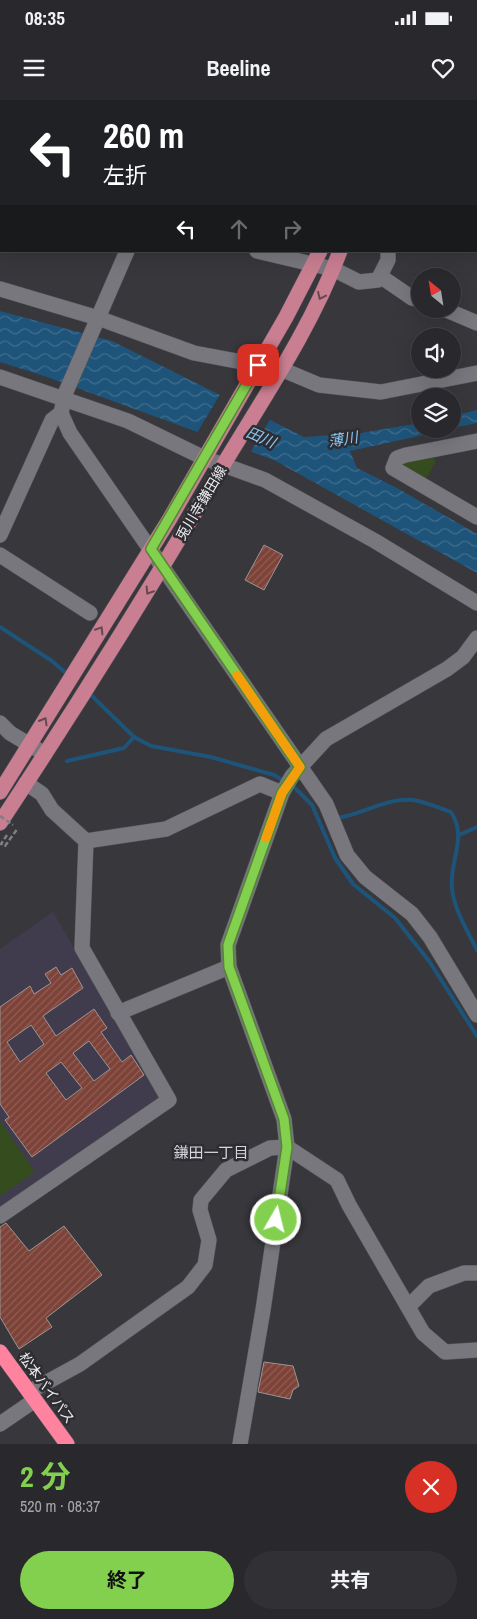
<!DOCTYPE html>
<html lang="ja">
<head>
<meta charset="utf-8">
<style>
  body { margin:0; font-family:"Archivo Narrow","Noto Sans JP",sans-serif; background:#313135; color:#f1f3f6; height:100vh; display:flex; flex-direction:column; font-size:19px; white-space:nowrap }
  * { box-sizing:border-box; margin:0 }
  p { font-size:16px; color:#a5a6aa }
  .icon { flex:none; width:28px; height:28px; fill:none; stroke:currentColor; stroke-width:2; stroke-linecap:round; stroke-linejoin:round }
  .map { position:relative; height:1344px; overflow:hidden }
  .drawer { display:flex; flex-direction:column; background:#29292d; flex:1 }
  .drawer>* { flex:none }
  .banner { position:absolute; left:0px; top:0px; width:478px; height:152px; box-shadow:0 5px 20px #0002,0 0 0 1px #454549; background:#202124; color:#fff; overflow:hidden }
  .needle { width:32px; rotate:330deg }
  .tools { position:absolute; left:411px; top:168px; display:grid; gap:10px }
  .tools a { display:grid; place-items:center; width:50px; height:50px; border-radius:50%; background:#29292d; box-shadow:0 5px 20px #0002,0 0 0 1px #454549; font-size:25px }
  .pin { position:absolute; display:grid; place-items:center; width:42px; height:42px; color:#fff; margin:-21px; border-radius:10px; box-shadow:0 2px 8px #0006 }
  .me { position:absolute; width:55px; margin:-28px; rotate:8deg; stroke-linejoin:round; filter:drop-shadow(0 0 4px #0008) }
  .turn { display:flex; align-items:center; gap:18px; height:105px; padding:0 20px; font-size:22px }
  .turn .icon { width:65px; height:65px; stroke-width:2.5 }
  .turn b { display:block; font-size:35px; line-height:42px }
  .lanes { display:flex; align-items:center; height:48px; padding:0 20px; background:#0003; justify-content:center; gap:25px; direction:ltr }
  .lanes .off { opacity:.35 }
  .round { display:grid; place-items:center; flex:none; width:52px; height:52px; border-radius:26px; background:#313135 }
  .headline { display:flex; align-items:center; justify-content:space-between; height:85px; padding:0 20px }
  h1 { font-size:30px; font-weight:700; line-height:38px; color:#83d04e }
  .cta { display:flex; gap:10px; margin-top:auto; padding:10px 20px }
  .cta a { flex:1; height:58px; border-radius:30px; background:#83d04e; color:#111; font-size:20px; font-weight:700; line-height:58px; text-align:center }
  .cta a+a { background:#313135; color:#f1f3f6 }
  .status { display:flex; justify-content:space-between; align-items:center; height:35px; padding:0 25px; background:#29292d; direction:ltr }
  .status svg { height:14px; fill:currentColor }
  header { display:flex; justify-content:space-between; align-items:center; height:65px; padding:0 20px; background:#29292d; font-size:22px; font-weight:700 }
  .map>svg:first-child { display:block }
  .education { fill:#413c4d }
  .built { fill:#41414b }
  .green { fill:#344c1e }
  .water { fill:url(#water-waves) }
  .pier { fill:#37373c }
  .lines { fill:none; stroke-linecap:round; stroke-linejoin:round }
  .stream { stroke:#1e547a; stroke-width:4 }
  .building { fill:url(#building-hatch); stroke:#9d9594; fill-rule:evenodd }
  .minor-casing { stroke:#545459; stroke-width:16 }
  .major-casing { stroke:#545459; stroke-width:16 }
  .highway-casing { stroke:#545459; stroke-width:16 }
  .path { stroke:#7f7f84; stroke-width:2.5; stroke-dasharray:5 2.5; stroke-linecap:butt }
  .minor { stroke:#77777d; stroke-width:15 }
  .major { stroke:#c97e91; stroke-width:15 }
  .highway { stroke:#ff829f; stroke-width:15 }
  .path-bridge { stroke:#7f7f84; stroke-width:2.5; stroke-dasharray:5 2.5; stroke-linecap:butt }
  .oneway { stroke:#644953 }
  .route-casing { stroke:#558733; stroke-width:12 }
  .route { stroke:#83d04e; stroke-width:9 }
  .slow { stroke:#f59e0b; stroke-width:9 }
  .labels { text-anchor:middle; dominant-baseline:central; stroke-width:5; stroke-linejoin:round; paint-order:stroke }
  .street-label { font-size:14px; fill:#ededf1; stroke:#2d2d32 }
  .water-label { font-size:15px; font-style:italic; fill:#8cc8f6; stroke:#2d2d32 }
  .neighbourhood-label { font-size:15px; fill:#d5d5dc; stroke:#2d2d32 }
</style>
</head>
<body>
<div class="status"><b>08:35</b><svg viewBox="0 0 49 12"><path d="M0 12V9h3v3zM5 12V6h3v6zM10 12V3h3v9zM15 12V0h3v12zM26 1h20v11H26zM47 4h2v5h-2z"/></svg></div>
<header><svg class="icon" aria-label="menu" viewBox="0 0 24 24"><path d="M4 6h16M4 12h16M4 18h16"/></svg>Beeline<svg class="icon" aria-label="heart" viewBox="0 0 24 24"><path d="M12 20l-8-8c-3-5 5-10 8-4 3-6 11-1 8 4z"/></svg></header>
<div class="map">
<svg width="477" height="1344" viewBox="0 0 477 1344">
  <defs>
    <pattern id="water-waves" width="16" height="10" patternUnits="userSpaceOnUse" patternTransform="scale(1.25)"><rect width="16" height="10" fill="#1e547a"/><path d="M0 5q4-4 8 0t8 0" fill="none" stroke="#3f6d8d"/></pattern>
    <pattern id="building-hatch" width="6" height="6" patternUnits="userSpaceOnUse" patternTransform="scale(1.25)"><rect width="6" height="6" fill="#7d4238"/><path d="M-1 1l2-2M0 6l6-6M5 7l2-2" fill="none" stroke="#905e55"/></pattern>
  </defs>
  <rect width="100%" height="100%" fill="#37373c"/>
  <!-- education -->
  <polygon class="education" points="53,812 161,998 0,1113 0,849"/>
  <!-- built -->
  <polygon class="built" points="0,0 162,0 163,1 1,1 1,61"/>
  <!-- green -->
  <g class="green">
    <polygon points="431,356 436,361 425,381 399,364"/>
    <polygon points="0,1021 35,1072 0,1096"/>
  </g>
  <!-- water -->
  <g class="water">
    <polygon points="0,211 112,241 304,337 361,333 420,323 420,329 451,329 350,351 357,368 397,388 477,434 477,473 274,360 47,277 0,262"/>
    <polygon points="477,310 477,323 453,328 453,316"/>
  </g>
  <!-- pier -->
  <polygon class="pier" points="221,293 271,318 250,353 197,333"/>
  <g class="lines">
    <!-- stream -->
    <g class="stream">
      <polyline points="0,527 52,561 68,575"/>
      <polyline points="88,592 134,637 151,646 211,657 274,675 286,682"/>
      <polyline points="67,661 124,648 134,637"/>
      <polyline points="292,685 312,705 335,758 353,784 395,818 429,861 477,936"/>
      <path d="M337,718C361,715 388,697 413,700C426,702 439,708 451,712C468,738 449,761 452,788C454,810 467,830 477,850"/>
      <polyline points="459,735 477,727"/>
    </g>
  </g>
  <!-- building -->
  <g class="building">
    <polygon points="264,445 283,455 264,490 245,480"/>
    <path d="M56,867L61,875L72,868L83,888L43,916L56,936L94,909L107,928L101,932L122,962L131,955L144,975L32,1057L5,1020L9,1017L0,1004V907L30,886L34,894L51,883L45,874ZM31,925L44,944L20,962L7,942ZM89,941L110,969L94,981L73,953ZM61,962L82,988L66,1000L46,973Z"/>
    <polygon points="6,1123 29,1151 64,1126 102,1175 46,1218 52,1227 19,1249 0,1217 0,1127"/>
    <polygon points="264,1262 293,1266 299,1286 293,1290 290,1299 258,1292"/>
  </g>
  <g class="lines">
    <!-- minor casing -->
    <g class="minor-casing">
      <g id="minor">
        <polyline points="202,0 203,1"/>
        <polyline points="336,1 337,0"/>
        <polyline points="408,1 409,0"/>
        <polyline points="476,7 477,9"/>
        <polyline points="0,100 1,100"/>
        <polyline points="476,112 477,112"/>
        <polyline points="257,151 333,169 359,182 378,180 388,160 388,151"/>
        <polyline points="380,176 412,198 420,200"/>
        <polyline points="0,189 98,218 194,253 258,265"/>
        <polyline points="444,209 477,223"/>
        <polyline points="281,269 319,285 381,292 477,273"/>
        <polyline points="0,277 128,321 204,358 265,380 375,441 477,503"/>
        <polyline points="61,313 70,333 326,704 347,755 365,777 412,814 430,837 477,915"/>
        <polyline points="477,341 406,355 397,358 393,368 477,417"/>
        <polyline points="0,435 52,320 61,313 65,294 127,151"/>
        <polyline points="0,455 90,513"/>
        <polyline points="0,623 10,633 45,654"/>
        <polyline points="86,741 166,729 260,684 282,693"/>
        <polyline points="118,913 229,867"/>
        <polyline points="0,1116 169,1000 82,848 86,741 52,710 42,694 26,683"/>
        <polyline points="409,1206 429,1186 464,1173 477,1173"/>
        <polyline points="29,1292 80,1264 188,1187 205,1165 209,1140 200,1110 201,1100 226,1070 270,1048 287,1047 337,1080 349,1105 423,1233 445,1252 477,1250"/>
        <polyline points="0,1324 35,1300"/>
        <polyline points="240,1344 263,1210 287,1047 284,1019 229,867 228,845 282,693 292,676 326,639 447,569 463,557 477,538"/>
      </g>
    </g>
    <!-- major casing -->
    <g class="major-casing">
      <g id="major">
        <polyline points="371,1 372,0"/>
        <polyline points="386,1 386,0"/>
        <polyline points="0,692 169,420 286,217 320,151"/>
        <path d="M0,723C79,603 155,481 228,357C268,291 313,224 340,151"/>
      </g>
    </g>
    <!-- highway casing -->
    <g class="highway-casing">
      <polyline id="highway" points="0,1252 67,1344"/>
    </g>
    <!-- path -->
    <g class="path">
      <polyline points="355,1 355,0"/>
      <polyline points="7,735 1,744 5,746 18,728"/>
    </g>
    <!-- minor -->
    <use href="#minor" class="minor"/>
    <!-- major -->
    <use href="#major" class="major"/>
    <!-- highway -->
    <use href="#highway" class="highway"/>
    <!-- path-bridge -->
    <polyline class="path-bridge" points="0,716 13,725"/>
  </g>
  <!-- one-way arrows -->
  <defs><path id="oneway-chevron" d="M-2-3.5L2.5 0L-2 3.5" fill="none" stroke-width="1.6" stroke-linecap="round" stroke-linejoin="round" transform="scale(1.25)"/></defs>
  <g class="oneway">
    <use href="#oneway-chevron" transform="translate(321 196) rotate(115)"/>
    <use href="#oneway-chevron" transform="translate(149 491) rotate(122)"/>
    <use href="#oneway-chevron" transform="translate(100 530) rotate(-58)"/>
    <use href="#oneway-chevron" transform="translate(44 621) rotate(-60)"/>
  </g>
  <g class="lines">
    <!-- route casing -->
    <g class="route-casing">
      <polyline id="route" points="258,265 151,449 300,667 282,693 228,845 229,867 284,1019 287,1047 276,1120"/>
    </g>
    <!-- route -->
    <use href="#route" class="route"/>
    <!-- slow -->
    <polyline class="slow" points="237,575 300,667 282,693 266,738"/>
  </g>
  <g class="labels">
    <!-- street labels -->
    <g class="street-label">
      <text transform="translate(201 403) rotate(-59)">兎川寺鎌田線</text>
      <text transform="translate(47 1288) rotate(54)">松本バイパス</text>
    </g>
    <!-- water labels -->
    <g class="water-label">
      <text transform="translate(261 337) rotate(24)">田川</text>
      <text transform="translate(343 339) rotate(-9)">薄川</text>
    </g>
    <!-- neighbourhood labels -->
    <g class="neighbourhood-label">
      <text x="211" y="1052">鎌田一丁目</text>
    </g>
  </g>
</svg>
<div class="tools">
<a><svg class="needle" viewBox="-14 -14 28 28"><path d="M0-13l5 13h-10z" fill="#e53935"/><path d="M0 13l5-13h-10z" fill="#a5a6aa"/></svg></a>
<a><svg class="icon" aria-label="sound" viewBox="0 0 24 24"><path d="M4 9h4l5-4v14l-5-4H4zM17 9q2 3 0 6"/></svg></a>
<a><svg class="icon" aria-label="layers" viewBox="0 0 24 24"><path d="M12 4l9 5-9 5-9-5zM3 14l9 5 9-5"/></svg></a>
</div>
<div class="pin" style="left:258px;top:265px;background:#d93025"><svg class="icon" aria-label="arrive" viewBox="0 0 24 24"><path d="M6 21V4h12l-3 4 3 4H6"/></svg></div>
<svg class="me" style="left:276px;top:1120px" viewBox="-20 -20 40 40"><circle r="17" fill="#83d04e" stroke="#fff" stroke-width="3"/><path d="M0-11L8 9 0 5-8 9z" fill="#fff"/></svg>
<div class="banner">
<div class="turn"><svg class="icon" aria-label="left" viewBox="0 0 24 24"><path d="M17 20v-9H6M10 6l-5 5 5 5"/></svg><div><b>260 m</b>左折</div></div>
<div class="lanes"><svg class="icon" aria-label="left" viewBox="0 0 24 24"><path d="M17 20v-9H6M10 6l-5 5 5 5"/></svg><svg class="icon off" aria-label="ahead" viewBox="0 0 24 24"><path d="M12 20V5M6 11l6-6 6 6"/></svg><svg class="icon off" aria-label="right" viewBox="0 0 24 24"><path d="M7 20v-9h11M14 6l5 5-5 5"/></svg></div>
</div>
</div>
<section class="drawer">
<div class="headline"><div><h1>2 分</h1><p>520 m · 08:37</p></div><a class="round" style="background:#d93025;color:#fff"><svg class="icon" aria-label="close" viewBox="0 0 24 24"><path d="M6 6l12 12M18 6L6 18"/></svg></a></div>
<div class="cta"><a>終了</a><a>共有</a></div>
</section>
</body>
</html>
